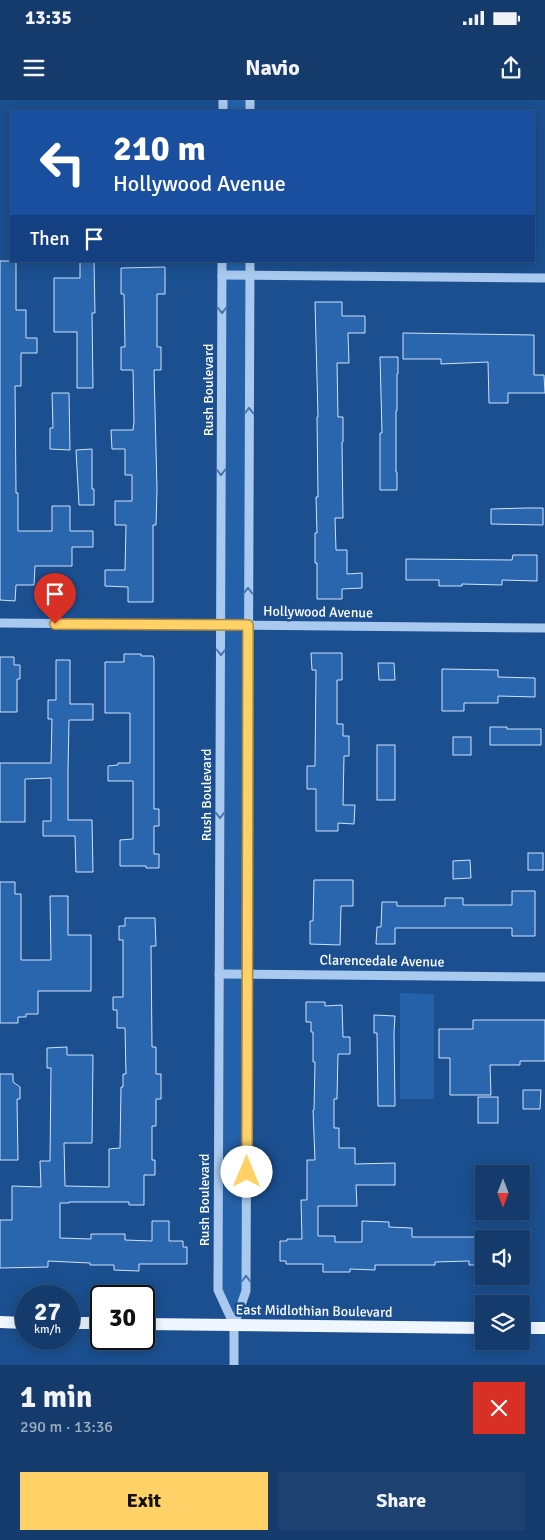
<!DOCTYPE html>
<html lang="en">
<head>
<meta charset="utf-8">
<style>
  body { margin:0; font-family:Signika,sans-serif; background:#1d4271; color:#f1f3f6; height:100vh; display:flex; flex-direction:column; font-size:19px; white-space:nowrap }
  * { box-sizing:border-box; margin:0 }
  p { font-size:16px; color:#9dadc1 }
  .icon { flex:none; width:28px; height:28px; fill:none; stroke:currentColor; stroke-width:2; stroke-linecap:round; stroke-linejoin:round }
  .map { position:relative; height:1265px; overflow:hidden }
  .side { display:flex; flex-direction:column; background:#143b6b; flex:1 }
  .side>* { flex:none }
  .guide { position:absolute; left:10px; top:10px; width:525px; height:152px; border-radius:0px; box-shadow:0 2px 12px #0003,0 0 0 1px #33557e; background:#1a4fa0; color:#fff; overflow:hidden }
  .needle { width:32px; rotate:180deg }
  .fabs { position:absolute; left:475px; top:1065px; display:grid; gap:10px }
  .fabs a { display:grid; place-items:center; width:55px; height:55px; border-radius:0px; background:#143b6b; box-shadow:0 2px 12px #0003,0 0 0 1px #33557e; font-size:25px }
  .speed { position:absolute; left:15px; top:1185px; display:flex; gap:10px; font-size:25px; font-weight:700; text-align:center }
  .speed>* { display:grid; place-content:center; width:65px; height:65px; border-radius:50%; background:#143b6b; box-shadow:0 2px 12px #0003,0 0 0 1px #33557e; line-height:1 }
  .speed small { font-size:12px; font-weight:400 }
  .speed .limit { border:2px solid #111; border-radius:8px; background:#fff; color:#111 }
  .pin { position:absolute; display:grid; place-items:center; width:42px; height:42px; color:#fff; margin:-51px -21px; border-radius:50% 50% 50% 0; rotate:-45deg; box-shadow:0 0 5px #0007 }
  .pin .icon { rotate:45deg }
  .me { position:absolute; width:55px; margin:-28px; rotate:0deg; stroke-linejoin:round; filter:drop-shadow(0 0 4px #0008) }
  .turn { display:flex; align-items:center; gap:18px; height:105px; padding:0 20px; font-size:22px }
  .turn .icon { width:65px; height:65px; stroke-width:2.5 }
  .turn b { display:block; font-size:35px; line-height:42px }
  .then { display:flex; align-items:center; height:48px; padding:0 20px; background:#0003; gap:10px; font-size:19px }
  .round { display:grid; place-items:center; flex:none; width:52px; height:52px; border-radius:0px; background:#1d4271 }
  .overview { display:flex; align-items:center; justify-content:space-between; height:85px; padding:0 20px }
  h1 { font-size:30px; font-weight:800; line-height:38px }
  .button { display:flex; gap:10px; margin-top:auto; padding:10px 20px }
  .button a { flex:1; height:58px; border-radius:0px; background:#ffd166; color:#111; font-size:20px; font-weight:800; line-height:58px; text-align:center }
  .button a+a { background:#1d4271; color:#f1f3f6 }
  .status { display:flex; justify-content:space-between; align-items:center; height:35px; padding:0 25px; background:#143b6b; direction:ltr }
  .status svg { height:14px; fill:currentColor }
  header { display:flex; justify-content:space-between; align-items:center; height:65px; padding:0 20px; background:#143b6b; font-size:22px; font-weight:800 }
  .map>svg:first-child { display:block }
  .green { fill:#2461a8 }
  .building { fill:#2a66ad; stroke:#cfe3fa }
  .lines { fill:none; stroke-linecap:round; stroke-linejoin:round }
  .minor { stroke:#a9c9ee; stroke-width:9 }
  .major { stroke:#f0f6ff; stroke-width:12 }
  .oneway { stroke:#4674ac }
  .route-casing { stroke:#a68842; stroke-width:12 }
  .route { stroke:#ffd166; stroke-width:9 }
  .labels { text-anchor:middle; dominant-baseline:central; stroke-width:5; stroke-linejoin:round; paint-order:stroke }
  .street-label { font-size:14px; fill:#fff; stroke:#1b4f8f }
</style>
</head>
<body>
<div class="status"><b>13:35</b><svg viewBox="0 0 49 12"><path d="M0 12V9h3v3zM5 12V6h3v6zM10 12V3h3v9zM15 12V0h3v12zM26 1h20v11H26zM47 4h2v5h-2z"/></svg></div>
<header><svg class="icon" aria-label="menu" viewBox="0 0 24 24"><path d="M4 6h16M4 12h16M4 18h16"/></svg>Navio<svg class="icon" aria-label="share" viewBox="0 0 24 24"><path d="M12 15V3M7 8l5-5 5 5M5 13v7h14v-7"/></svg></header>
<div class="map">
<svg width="545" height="1265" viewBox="0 0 545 1265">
  <rect width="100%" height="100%" fill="#1b4f8f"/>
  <!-- green -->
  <g class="green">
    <rect x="223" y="0" width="27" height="11"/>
    <polygon points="222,161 250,161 246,1191 234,1225 218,1190"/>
    <polygon points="400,893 434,894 434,999 400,999"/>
  </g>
  <!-- building -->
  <g class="building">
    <polygon points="0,161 16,161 16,210 26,210 26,238 37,238 37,253 21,253 21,286 15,286 16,393 18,393 18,431 52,431 52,406 70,406 70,431 93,431 93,447 72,447 72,466 35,466 34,485 16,485 15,501 0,500"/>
    <polygon points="80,161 94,161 95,213 92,213 93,288 77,288 77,232 54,232 54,178 80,178"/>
    <polygon points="165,167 165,194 157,194 157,247 161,247 161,270 154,270 157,389 156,425 153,425 153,502 128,502 128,487 105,486 105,470 125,470 126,425 115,425 115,401 132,401 132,375 125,375 125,349 112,349 111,330 133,330 134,322 133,270 121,270 121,247 125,247 124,194 121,194 121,168"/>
    <polygon points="315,202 342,202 342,216 365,216 365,233 348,233 349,263 337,263 338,317 343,317 343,342 342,342 343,418 335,418 336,450 347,450 347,474 362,473 362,488 342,489 342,499 317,499 317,463 315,463 315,433 317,433 316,397 318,397 317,317 318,317"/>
    <polygon points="403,233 534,235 534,275 544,275 545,293 508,293 508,303 489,303 488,262 441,264 441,259 403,259"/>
    <polygon points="380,257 398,257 398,274 397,274 397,311 396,311 396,372 397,372 397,390 380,390 380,333 382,333"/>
    <polygon points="52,293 69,293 70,350 50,349 50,328 53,328"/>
    <polygon points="92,349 92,389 94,389 94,405 79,405 76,350"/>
    <polygon points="526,408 543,408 543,425 491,424 491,409"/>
    <polygon points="513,455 537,455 537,481 502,480 502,485 462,484 462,486 439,486 439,480 406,480 406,459 512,460"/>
    <polygon points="311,553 342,553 342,580 337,580 337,624 343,624 343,636 349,636 349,656 344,656 343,705 355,705 354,724 338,723 338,731 316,731 316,689 307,689 307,666 315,666 316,570 312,570"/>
    <polygon points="124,554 141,554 141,556 153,556 154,559 154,709 159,709 159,726 154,726 154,754 159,754 159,768 146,768 146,766 120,766 120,740 133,739 133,681 108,681 108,666 118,665 118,663 130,663 130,613 105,613 105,562 124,562"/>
    <polygon points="0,557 14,557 14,565 20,565 20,579 17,579 17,612 0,612"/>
    <polygon points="56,560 70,560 70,604 93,604 93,620 69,620 68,671 68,720 92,720 93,772 76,772 75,736 43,736 43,721 51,721 51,678 25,679 25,722 0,722 0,663 51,663 52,619 48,619 48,600 56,600"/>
    <polygon points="378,563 394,563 395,580 379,580"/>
    <polygon points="442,569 498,570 498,577 535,578 535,597 498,596 498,603 464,603 464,611 442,611"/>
    <polygon points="490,627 507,627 507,629 541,629 541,645 490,645"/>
    <rect x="453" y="637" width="18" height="18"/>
    <rect x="377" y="645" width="18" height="55"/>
    <rect x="528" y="753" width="15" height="17"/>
    <polygon points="470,760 471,778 453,779 453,761"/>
    <polygon points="314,780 353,780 353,806 341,806 340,845 310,844 310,821 313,821"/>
    <polygon points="0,782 15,782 15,794 21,794 21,860 51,860 50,796 68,796 68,835 91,835 91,891 38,891 38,914 26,914 26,917 18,917 18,923 0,923"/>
    <polygon points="512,791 535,791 535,836 512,836 512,828 395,828 395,844 376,844 377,827 381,827 382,802 397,802 397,806 445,806 445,798 463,798 463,805 512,805"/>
    <polygon points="125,818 155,818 156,846 151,846 152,947 156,947 156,974 161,974 161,999 156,999 156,1026 152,1026 152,1060 155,1060 155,1075 144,1075 144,1105 129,1105 129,1102 69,1102 69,1103 60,1103 60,1138 91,1139 91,1134 125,1134 125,1140 152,1141 152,1121 169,1121 169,1141 183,1141 183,1147 187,1147 187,1164 139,1164 139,1171 114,1170 114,1165 90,1165 90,1163 48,1161 48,1167 0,1168 0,1120 12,1120 12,1086 41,1087 40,1061 50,1061 51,968 47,968 47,948 67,947 67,955 93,955 92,1043 64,1043 65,1086 109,1087 109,1049 120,1048 121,987 123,987 123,974 126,974 125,928 117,928 117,910 113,910 113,897 123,897 123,840 119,840 119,826 125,826"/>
    <polygon points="306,902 325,902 325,906 342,905 343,937 350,937 350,954 338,954 337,999 334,999 334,1028 339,1028 339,1048 355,1048 355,1064 395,1063 395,1085 356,1085 357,1106 318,1106 318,1136 335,1136 335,1142 362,1142 362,1121 389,1122 389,1127 412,1128 412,1137 483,1137 483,1165 469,1165 469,1161 435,1162 435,1165 375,1165 375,1170 350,1169 350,1172 323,1172 323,1164 286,1164 286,1161 280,1161 280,1141 287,1141 287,1139 302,1139 301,1100 307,1100 307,1060 315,1060 313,1010 314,1010 315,962 313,962 313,932 311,932 311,922 306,922"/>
    <polygon points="374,915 395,916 394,933 395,1006 378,1006 377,933 374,933"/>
    <polygon points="473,920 545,920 545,961 520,961 520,965 490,965 491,995 450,995 450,958 439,958 439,929 473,929"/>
    <polygon points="0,974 13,974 13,982 20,987 20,999 17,999 18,1060 0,1060"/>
    <polygon points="523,990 541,990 540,1009 523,1009"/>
    <rect x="478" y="997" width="20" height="26"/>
  </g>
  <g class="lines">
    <!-- minor -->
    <g class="minor">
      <polyline points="223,11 223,0"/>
      <polyline points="250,11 250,0"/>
      <polyline points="222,161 218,1190 234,1225"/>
      <polyline points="222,175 545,178"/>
      <polyline points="0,523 545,528"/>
      <polyline points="219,874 545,877"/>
      <polyline points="234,1265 234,1225 246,1191 250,161"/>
    </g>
    <!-- major -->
    <g class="major">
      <polyline points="0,1222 26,1223"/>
      <polyline points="69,1223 101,1223"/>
      <polyline points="144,1224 484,1228"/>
      <polyline points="521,1228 545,1228"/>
    </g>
  </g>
  <!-- one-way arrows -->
  <defs><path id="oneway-chevron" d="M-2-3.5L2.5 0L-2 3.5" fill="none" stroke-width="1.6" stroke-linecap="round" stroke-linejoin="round" transform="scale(1.25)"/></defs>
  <g class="oneway">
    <use href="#oneway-chevron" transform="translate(222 210) rotate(90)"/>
    <use href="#oneway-chevron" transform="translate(249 311) rotate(-90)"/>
    <use href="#oneway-chevron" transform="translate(221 372) rotate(90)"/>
    <use href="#oneway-chevron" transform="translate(248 491) rotate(-90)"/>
    <use href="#oneway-chevron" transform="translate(221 552) rotate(90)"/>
    <use href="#oneway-chevron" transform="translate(220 715) rotate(90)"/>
    <use href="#oneway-chevron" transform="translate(246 1179) rotate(-90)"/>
  </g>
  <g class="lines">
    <!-- route casing -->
    <g class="route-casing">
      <polyline id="route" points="55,524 248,525 247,1072"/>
    </g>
    <!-- route -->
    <use href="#route" class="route"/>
  </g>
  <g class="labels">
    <!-- street labels -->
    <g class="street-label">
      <text transform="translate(208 290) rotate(-90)">Rush Boulevard</text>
      <text transform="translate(318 512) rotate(1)">Hollywood Avenue</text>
      <text transform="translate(206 695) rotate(-90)">Rush Boulevard</text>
      <text transform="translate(382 861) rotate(1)">Clarencedale Avenue</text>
      <text transform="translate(204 1100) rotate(-90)">Rush Boulevard</text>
      <text transform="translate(314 1211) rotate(1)">East Midlothian Boulevard</text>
    </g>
  </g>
</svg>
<div class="fabs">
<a><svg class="needle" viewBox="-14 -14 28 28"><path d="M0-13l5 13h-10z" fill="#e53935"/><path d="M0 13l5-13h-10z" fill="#9dadc1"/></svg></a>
<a><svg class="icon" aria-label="sound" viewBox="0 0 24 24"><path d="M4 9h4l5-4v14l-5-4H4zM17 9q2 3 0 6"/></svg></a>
<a><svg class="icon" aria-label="layers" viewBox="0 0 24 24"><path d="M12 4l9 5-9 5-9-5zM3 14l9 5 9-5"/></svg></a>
</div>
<div class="speed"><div>27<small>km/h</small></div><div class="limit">30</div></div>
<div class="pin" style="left:55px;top:524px;background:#d93025"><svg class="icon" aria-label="arrive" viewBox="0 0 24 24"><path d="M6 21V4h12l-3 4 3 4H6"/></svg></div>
<svg class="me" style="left:247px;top:1072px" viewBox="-20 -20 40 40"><circle r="19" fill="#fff"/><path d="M0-13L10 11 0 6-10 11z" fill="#ffd166"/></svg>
<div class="guide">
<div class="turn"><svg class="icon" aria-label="left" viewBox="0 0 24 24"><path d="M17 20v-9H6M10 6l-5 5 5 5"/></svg><div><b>210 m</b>Hollywood Avenue</div></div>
<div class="then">Then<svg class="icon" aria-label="arrive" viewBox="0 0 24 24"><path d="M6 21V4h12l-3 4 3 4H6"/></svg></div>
</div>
</div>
<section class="side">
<div class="overview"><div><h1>1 min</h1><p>290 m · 13:36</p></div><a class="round" style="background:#d93025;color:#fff"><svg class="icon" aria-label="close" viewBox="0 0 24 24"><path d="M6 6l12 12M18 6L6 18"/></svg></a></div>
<div class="button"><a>Exit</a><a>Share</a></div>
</section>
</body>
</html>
